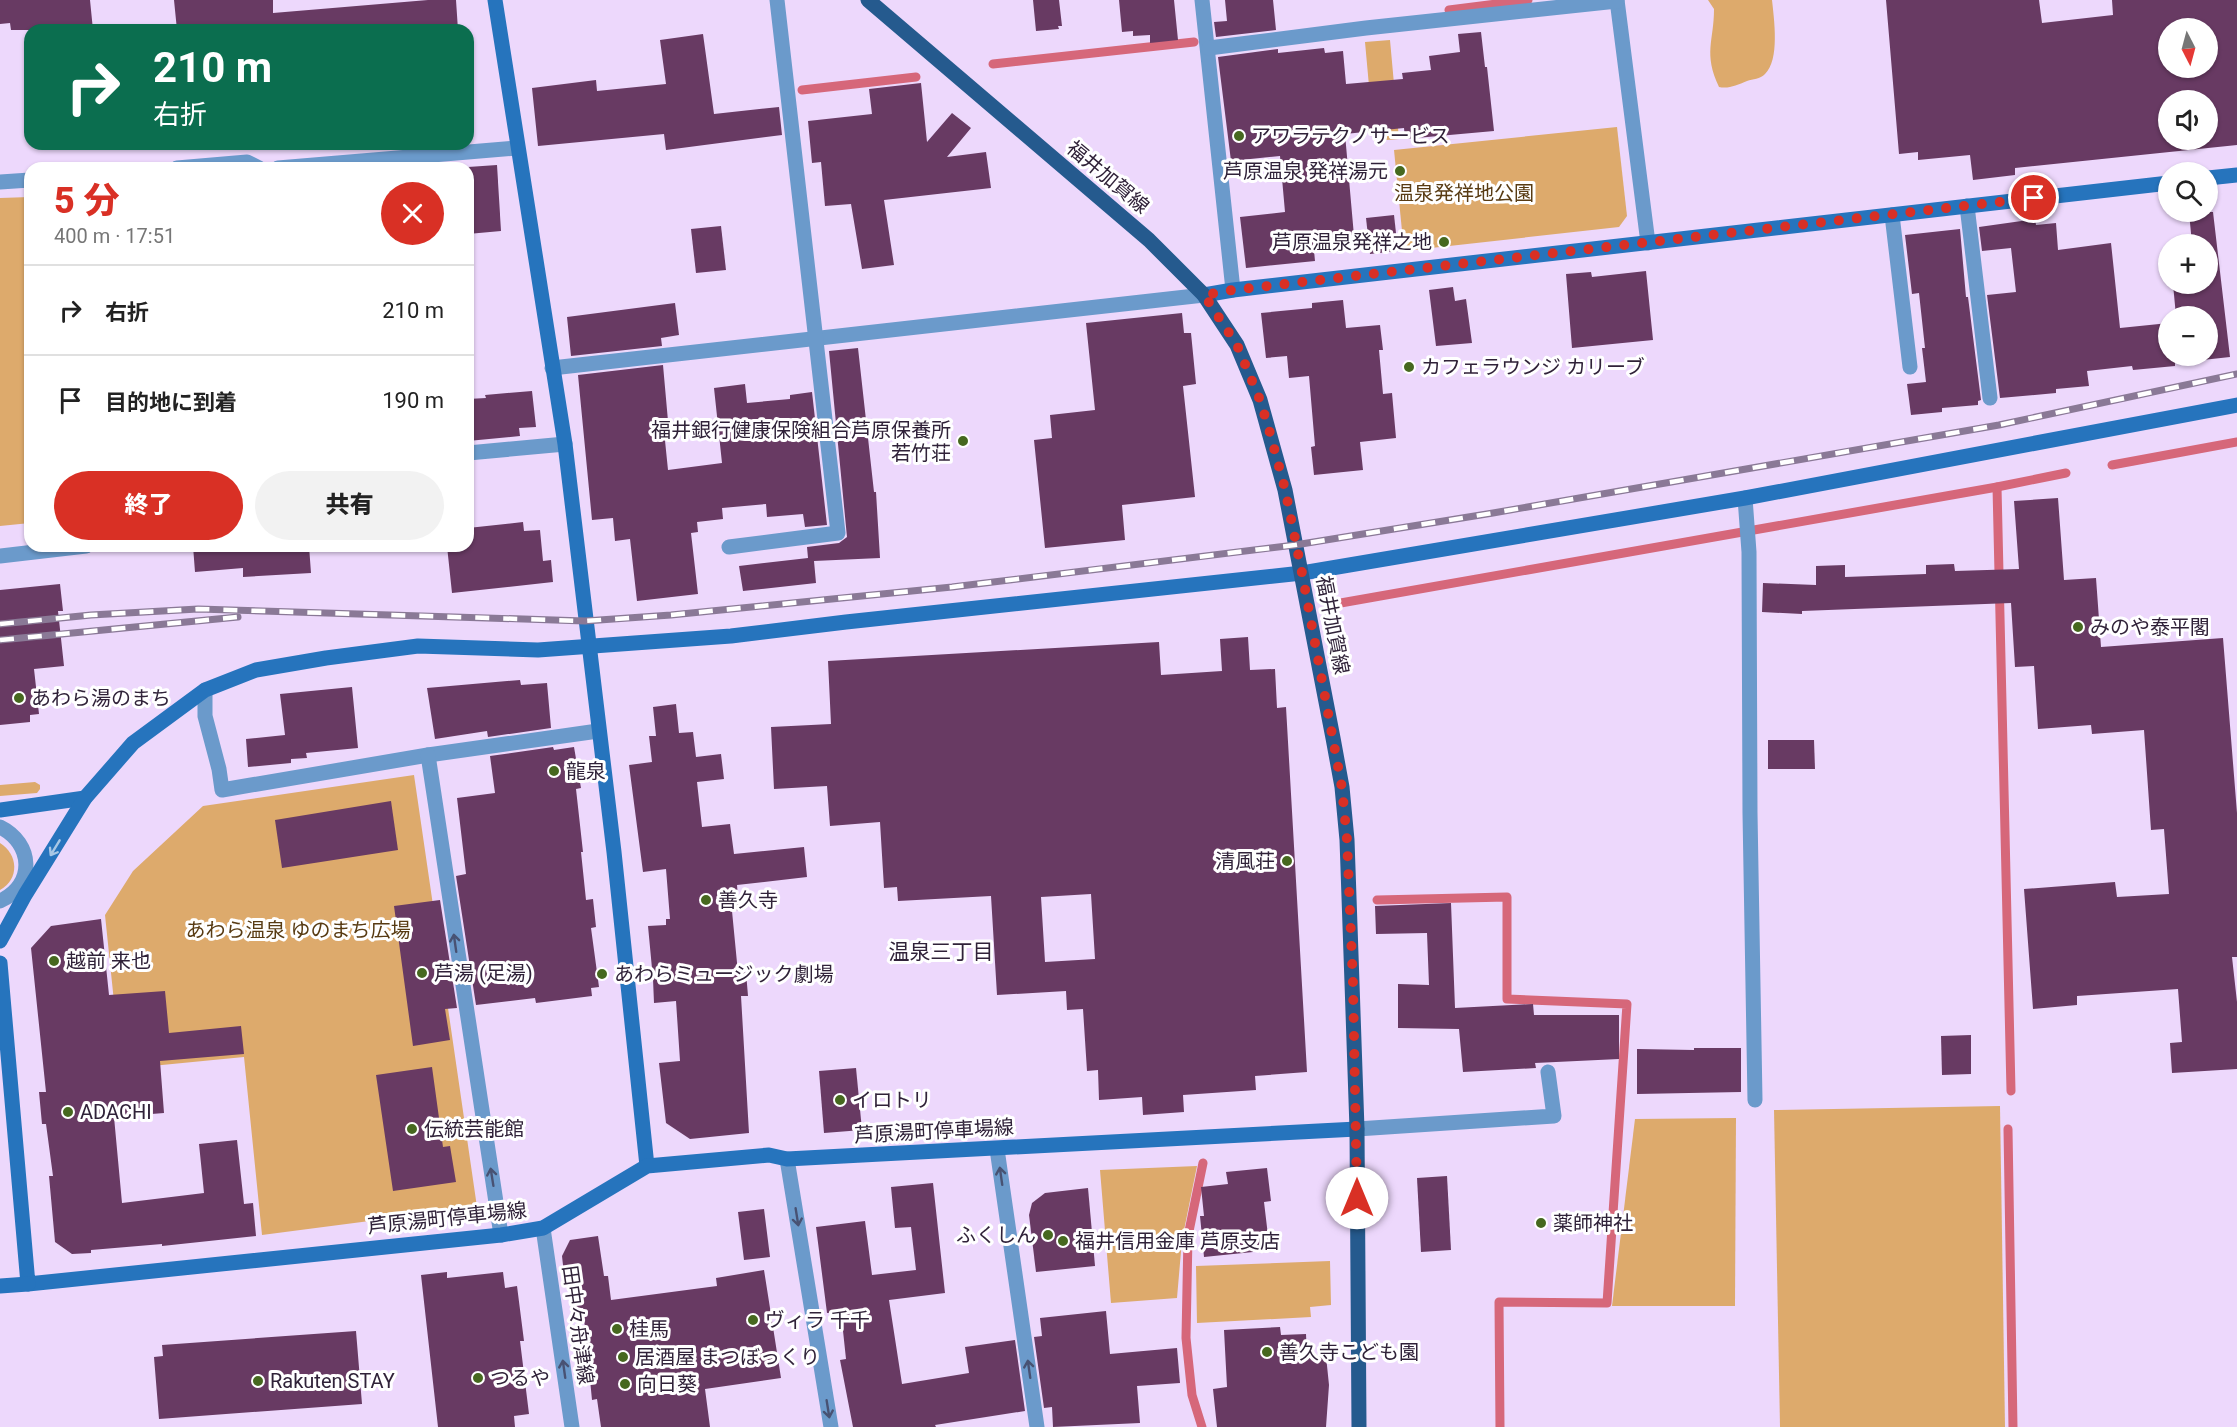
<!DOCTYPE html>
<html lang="ja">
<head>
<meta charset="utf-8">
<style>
  body { margin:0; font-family:Roboto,"Noto Sans JP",sans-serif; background:#f2f2f2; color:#222; height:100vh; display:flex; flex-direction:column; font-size:22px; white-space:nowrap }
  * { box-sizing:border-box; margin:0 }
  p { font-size:20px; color:#767676 }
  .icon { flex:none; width:33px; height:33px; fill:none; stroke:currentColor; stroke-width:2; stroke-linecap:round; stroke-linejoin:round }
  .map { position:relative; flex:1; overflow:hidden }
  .panel { position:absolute; left:24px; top:162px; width:450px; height:390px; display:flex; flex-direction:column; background:#fff; border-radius:18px; box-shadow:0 2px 4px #0004 }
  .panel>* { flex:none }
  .guide { position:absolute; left:24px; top:24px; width:450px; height:126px; border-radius:18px; box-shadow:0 2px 4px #0004; background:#0b6e4f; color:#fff; overflow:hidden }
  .needle { width:39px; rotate:174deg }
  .buttons { position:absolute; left:2158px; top:18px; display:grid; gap:12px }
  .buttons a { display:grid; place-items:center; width:60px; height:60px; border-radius:50%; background:#fff; box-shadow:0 2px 4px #0004; font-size:30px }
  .pin { position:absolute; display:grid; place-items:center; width:51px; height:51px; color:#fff; margin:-26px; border:3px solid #fff; border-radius:50%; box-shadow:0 2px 6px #0007 }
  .me { position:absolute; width:66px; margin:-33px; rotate:0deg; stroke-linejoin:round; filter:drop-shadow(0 0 4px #0008) }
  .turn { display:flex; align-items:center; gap:21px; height:126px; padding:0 30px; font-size:27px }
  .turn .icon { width:78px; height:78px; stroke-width:2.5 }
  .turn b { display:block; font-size:42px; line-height:51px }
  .round { display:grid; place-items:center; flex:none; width:63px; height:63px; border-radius:32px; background:#f2f2f2 }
  .head { display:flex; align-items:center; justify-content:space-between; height:102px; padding:0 30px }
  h1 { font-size:36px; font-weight:800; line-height:45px; color:#d93025 }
  .action { display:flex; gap:12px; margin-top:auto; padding:12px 30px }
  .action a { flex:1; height:69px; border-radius:36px; background:#d93025; color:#fff; font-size:24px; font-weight:800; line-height:69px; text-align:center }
  .action a+a { background:#f2f2f2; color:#222 }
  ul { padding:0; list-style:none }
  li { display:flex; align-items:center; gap:18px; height:90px; padding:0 30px; border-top:2px solid #e0e0e0 }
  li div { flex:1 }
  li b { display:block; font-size:22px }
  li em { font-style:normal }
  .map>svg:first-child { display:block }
  .green { fill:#ddaa6c }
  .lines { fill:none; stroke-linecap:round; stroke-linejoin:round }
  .stream { stroke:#d6677a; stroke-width:9 }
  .building { fill:#683a63; fill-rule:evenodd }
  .street { stroke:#6b9acb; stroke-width:15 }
  .secondary { stroke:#2674bd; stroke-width:15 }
  .primary { stroke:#255a8e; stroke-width:15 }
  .rail-casing { stroke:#8a7996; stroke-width:7 }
  .rail { stroke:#fff; stroke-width:4.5; stroke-dasharray:14; stroke-linecap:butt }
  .oneway { stroke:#a8c7e5 }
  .oneway2 { stroke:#485273 }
  .route { stroke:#d93025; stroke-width:10; stroke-dasharray:0 18 }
  .poi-dot { fill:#46681f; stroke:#fff; stroke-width:2 }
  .labels { text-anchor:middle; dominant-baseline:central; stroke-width:6; stroke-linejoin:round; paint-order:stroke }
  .poi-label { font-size:20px; fill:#302239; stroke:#fff; text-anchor:start }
  .street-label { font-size:20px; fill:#302239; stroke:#fff }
  .park-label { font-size:20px; fill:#583b13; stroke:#fff }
  .neighbourhood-label { font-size:21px; fill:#302239; stroke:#fff }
</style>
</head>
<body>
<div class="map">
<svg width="2237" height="1427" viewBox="0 0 2237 1427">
  <rect width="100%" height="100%" fill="#edd8fc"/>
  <!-- green -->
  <g class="green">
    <path d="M1708,0H1772C1774,19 1780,60 1765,74C1760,79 1753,79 1747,81C1737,85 1729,89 1719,87C1703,53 1714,41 1714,9Z"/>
    <polygon points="1390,40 1399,139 1374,141 1365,42"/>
    <polygon points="1617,127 1627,216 1619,227 1404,251 1394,150"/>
    <polygon points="30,197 30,523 0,526 0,198"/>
    <polygon points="414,775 477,1207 262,1235 244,1057 121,1069 105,915 133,871 203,806"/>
    <polygon points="35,782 40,785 40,789 37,793 0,796 0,785"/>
    <path d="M0,843C18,854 20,879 0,890Z"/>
    <polygon points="2000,1106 2005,1427 1780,1427 1774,1110"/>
    <polygon points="1736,1118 1735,1306 1612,1306 1635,1119"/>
    <polygon points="1197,1166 1182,1240 1177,1298 1111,1303 1100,1170"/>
    <polygon points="1330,1261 1331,1305 1310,1307 1311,1317 1197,1323 1196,1266"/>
  </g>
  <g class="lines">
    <!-- stream -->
    <g class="stream">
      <polyline points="1449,10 1528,0"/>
      <polyline points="993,64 1194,42"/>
      <polyline points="802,90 916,77"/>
      <polyline points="2112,465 2237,442"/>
      <polyline points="1997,487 2011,1091"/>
      <polyline points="1335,604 1997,487 2066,473"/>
      <polyline points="1377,900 1507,897 1507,999 1627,1004 1607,1303 1499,1302 1500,1427"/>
      <polyline points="2008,1129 2013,1427"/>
      <polyline points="1202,1427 1192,1395 1186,1338 1188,1236 1203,1163"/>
    </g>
  </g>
  <!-- building -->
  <g class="building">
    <polygon points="0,0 90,0 93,30 11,30 10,23 0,24"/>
    <polygon points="174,0 273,0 273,13 428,0 456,0 458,30 177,30"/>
    <polygon points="1033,0 1059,0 1062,26 1058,26 1059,29 1036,31"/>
    <polygon points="1119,0 1174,0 1178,40 1150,43 1150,35 1133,36 1133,31 1122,32"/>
    <polygon points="1225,0 1273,0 1276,30 1216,37 1214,22 1227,21"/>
    <path d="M1886,0H2039L2042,23L2113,15L2112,0H2237V145L2015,168V175L1973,180L1970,155L1918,160V152L1899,154ZM2169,28H2208V68H2169ZM2169,100H2208V140H2169Z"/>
    <polygon points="1481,32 1485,67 1487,67 1494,131 1405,139 1404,128 1345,134 1354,236 1313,240 1315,261 1246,268 1240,217 1285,212 1280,156 1231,161 1218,57 1278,49 1278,53 1324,48 1325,53 1343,51 1346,84 1403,79 1402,73 1431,70 1429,56 1460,52 1458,34"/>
    <polygon points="703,34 714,114 779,107 782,135 666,150 664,134 538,146 532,88 596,80 597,91 666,84 660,40"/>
    <polygon points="921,83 927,142 952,113 971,128 947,157 986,152 991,188 884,200 894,265 862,269 851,204 825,206 821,162 812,163 808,121 872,114 869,89"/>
    <polygon points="497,165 501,231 468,234 468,167"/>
    <polygon points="2189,212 2213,212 2230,357 2175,363 2175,366 2133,370 2132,366 2087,371 2089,386 2056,389 2056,393 2000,398 1987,295 2016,292 2011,248 1982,251 1979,227 2035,219 2036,225 2056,223 2058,250 2111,243 2120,328 2169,323 2169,356 2208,356 2208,316 2176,316 2173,284 2208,284 2208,244 2192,244"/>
    <polygon points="1394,215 1398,251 1370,254 1366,218"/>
    <polygon points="721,226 726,270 696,273 691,229"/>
    <polygon points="1960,229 1966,297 1968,297 1981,400 1978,401 1978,405 1942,408 1942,412 1911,415 1907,384 1926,382 1922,348 1925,348 1919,293 1912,294 1905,235"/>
    <polygon points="1646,271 1653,340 1572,348 1566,274 1591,272 1592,277"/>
    <polygon points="1453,287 1455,301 1466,299 1472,343 1436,346 1429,290"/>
    <polygon points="1343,300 1346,328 1380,325 1383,350 1379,350 1383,394 1392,393 1396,438 1360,442 1363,470 1314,475 1311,447 1315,446 1309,376 1289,378 1287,356 1266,358 1261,313 1312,308 1312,303"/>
    <polygon points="675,303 679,335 661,338 662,346 571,356 567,317"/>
    <polygon points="1182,313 1184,333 1191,333 1196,384 1183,386 1195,497 1122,505 1125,540 1045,548 1034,440 1052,438 1050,415 1095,410 1086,323"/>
    <polygon points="858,348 874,492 876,492 880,558 814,561 816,583 743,591 739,566 808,558 807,547 839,543 847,537 829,351"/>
    <polygon points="663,365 668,421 663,421 668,470 722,463 714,388 745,384 747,403 790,399 790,395 812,392 827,525 805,527 803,514 767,517 766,504 722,508 723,519 697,522 698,532 691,533 698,594 637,601 630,539 615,541 613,518 592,520 578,375"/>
    <polygon points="532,391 536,427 519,428 520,436 468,441 468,399 486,398 485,395"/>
    <polygon points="2058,498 2064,580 2096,578 2101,647 2223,638 2237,813 2237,957 2232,957 2237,1002 2237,1069 2172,1073 2170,1043 2182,1042 2178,989 2077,996 2077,1005 2033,1009 2024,889 2115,882 2117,897 2169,894 2164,829 2151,830 2144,730 2092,734 2091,725 2038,729 2034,666 2015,667 2011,603 1802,611 1802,614 1762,612 1763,583 1816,585 1816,566 1845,565 1845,577 1926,574 1926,565 1954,564 1955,571 2019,569 2014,501"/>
    <polygon points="523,522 524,531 540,530 543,561 551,560 553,582 452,593 447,546 468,546 468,528"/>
    <polygon points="193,546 309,546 311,573 243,577 243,568 195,572"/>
    <polygon points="60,584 63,611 58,611 64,666 34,669 39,714 30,715 30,722 0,725 0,590"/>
    <path d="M1248,637L1250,670L1275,669L1277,708L1286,707L1307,1072L1255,1076L1256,1090L1183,1095L1184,1112L1143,1115L1142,1097L1099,1100L1098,1070L1087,1071L1083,1009L1067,1010L1066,991L997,995L991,896L898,901L897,887L884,888L880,822L830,826L827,786L774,789L771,727L831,724L828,661L1159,642L1161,675L1222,671L1220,639ZM1091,894L1095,959L1045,962L1041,897Z"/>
    <polygon points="520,680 521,685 547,683 551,728 488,737 487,731 435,739 427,688"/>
    <polygon points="352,687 358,748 306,753 307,758 291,759 291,763 248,767 246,739 285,735 280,694"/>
    <polygon points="676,704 679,733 693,732 696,757 721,754 724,779 697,782 702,827 730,824 734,854 804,847 807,877 737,885 739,910 732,911 738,973 746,972 748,996 741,996 749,1133 690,1139 666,1123 659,1063 680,1061 676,1001 654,1003 653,979 648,926 666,925 666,919 670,919 666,869 643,872 629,765 652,762 649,736 656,736 653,707"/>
    <polygon points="1768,740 1814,740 1815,769 1768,769"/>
    <polygon points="553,747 554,750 574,747 581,788 576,789 583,852 581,852 586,900 593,899 596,927 591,928 599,987 591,988 592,996 536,1003 535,998 476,1005 456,876 466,874 457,798 495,793 490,756"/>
    <polygon points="391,801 398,850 282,868 275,820"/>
    <polygon points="440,900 457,1008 445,1009 450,1040 413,1046 394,906"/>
    <polygon points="1451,903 1455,1008 1533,1004 1534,1015 1619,1015 1619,1059 1535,1063 1536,1068 1463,1072 1459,1029 1398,1028 1398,984 1429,985 1427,933 1376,934 1375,906"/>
    <polygon points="101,919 109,995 165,991 169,1033 241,1026 244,1054 160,1061 164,1113 114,1117 122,1203 204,1193 199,1144 237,1140 244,1204 253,1203 256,1236 162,1246 162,1244 91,1250 91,1253 72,1254 55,1242 49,1176 53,1176 46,1124 42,1124 39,1092 46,1092 31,948 51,926"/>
    <polygon points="1971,1035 1971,1074 1942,1075 1941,1036"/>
    <polygon points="1694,1048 1741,1048 1741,1092 1637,1094 1637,1049 1694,1050"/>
    <polygon points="432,1067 443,1147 450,1146 456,1182 393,1191 376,1075"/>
    <polygon points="856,1068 862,1130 824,1133 819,1071"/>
    <polygon points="1267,1168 1271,1201 1264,1202 1269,1244 1252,1246 1253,1252 1204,1257 1200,1216 1204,1216 1201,1187 1228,1184 1226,1172"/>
    <polygon points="1447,1176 1451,1250 1421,1252 1417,1178"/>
    <polygon points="933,1183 945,1293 889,1300 902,1384 969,1373 965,1347 1015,1340 1025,1411 935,1425 936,1427 853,1427 840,1360 846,1359 841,1312 827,1313 816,1227 865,1221 872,1275 916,1270 911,1227 895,1228 891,1187"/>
    <polygon points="1088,1188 1095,1266 1036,1272 1029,1215 1032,1203 1045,1193"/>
    <polygon points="764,1209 770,1257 744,1260 738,1212"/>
    <polygon points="598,1236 604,1276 608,1276 611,1300 717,1286 716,1278 764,1270 781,1378 705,1389 710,1427 601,1427 597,1399 592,1400 583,1308 572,1309 568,1274 564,1274 562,1256 570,1240"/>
    <polygon points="447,1272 447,1278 503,1272 505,1288 517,1286 524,1341 520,1341 529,1414 514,1416 515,1427 438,1427 421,1275"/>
    <polygon points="1106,1311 1110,1354 1177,1348 1180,1383 1137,1386 1140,1423 1053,1427 1052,1407 1044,1408 1034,1337 1042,1336 1040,1318"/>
    <polygon points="1280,1327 1281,1335 1306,1334 1307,1357 1326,1356 1329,1385 1326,1427 1217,1427 1213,1389 1227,1387 1224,1330"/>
    <polygon points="356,1331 362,1404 159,1419 154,1357 163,1356 162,1345"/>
  </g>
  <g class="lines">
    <!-- street -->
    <g class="street">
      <polyline points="1202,0 1233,290"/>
      <polyline points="1617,0 1648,243"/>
      <polyline points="1209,48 1366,28 1617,1"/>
      <polyline points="177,168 247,162 259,168"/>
      <polyline points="278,168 517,148"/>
      <polyline points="0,182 30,180"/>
      <polyline points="1967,206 1990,398"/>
      <polyline points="1892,215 1910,367"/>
      <polyline points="552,368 1204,295"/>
      <polyline points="468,453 565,444"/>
      <polyline points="1745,498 1749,552 1750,813 1755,1100"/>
      <polyline points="729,547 838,533 777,0"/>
      <polyline points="0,556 86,546"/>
      <polyline points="205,690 205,716 219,769 222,790 428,755 598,731"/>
      <polyline points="428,755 501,1235"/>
      <path d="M0,827C33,843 36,885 0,901"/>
      <polyline points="1357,1129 1554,1116 1548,1072"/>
      <polyline points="997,1149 1037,1427"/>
      <polyline points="787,1159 831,1427"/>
      <polyline points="543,1228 572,1427"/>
    </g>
    <!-- secondary -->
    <g class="secondary">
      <polyline points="495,0 565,444 614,852 647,1166"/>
      <polyline points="2208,178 2237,175"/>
      <polyline points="1204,295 1233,290 2169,183"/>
      <polyline points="0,810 85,798"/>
      <polyline points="0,941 25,895 85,798 133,743 205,690 256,670 326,658 418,646 538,650 731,636 846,622 1302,573 1745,498 2237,405"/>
      <polyline points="0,963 28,1284 501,1235 543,1228 647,1166 769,1155 787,1159 1357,1129"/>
      <polyline points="0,1286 28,1284"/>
    </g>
    <!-- primary -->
    <polyline class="primary" points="868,0 1149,240 1204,295 1237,345 1260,400 1285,490 1333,738 1342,787 1347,840 1352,983 1357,1129 1359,1427"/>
    <!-- rail casing -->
    <g class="rail-casing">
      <g id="rail">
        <polyline points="0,624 91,615 198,609 585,621 671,615 952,587 1295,545 1493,513 1999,425 2237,374"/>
        <polyline points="0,640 238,617"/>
      </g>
    </g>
    <!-- rail -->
    <use href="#rail" class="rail"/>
  </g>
  <!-- one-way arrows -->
  <defs><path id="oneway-shaft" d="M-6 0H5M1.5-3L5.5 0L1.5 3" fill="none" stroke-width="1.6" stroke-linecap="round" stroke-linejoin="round" transform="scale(1.5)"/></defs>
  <use class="oneway" href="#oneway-shaft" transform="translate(55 848) rotate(121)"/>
  <g class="oneway2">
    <use href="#oneway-shaft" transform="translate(455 943) rotate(-98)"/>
    <use href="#oneway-shaft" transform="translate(1001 1176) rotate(-98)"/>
    <use href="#oneway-shaft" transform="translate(492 1177) rotate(-99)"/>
    <use href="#oneway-shaft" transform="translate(797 1217) rotate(81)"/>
    <use href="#oneway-shaft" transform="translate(564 1369) rotate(-98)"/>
    <use href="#oneway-shaft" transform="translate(1029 1369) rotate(-98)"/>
    <use href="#oneway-shaft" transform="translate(828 1409) rotate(81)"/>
  </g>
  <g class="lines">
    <!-- route -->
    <polyline class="route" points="1357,1198 1353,983 1347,840 1342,788 1302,573 1285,489 1270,433 1260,400 1237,345 1204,295 1233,290 2034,198"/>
  </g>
  <!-- markers -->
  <g class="poi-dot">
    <circle cx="1239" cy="136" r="6"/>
    <circle cx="1400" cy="171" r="6"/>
    <circle cx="1444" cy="242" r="6"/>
    <circle cx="1409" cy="367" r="6"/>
    <circle cx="963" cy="441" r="6"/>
    <circle cx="2078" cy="627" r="6"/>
    <circle cx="19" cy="698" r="6"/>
    <circle cx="554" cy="771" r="6"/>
    <circle cx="1287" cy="861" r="6"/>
    <circle cx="706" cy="900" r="6"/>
    <circle cx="54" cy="961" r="6"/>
    <circle cx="422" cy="973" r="6"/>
    <circle cx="602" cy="974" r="6"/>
    <circle cx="840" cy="1100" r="6"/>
    <circle cx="68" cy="1112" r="6"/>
    <circle cx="412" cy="1129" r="6"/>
    <circle cx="1541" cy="1223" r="6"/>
    <circle cx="1048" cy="1235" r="6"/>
    <circle cx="1063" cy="1241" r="6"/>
    <circle cx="753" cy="1320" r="6"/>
    <circle cx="617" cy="1329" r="6"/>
    <circle cx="1267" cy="1352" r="6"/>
    <circle cx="623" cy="1357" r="6"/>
    <circle cx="478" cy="1378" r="6"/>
    <circle cx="258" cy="1381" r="6"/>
    <circle cx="625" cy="1384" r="6"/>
  </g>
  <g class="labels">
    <!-- poi labels -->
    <g class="poi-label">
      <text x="1251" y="136">アワラテクノサービス</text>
      <text x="1388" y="171" text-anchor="end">芦原温泉 発祥湯元</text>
      <text x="1432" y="242" text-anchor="end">芦原温泉発祥之地</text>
      <text x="1421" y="367">カフェラウンジ カリーブ</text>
      <text x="951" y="430" text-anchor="end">福井銀行健康保険組合芦原保養所<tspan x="951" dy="23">若竹荘</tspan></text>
      <text x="2090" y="627">みのや泰平閣</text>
      <text x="31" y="698">あわら湯のまち</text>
      <text x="566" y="771">龍泉</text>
      <text x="1275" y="861" text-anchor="end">清風荘</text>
      <text x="718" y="900">善久寺</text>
      <text x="66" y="961">越前 来也</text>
      <text x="434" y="973">芦湯 (足湯)</text>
      <text x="614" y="974">あわらミュージック劇場</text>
      <text x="852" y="1100">イロトリ</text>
      <text x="80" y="1112">ADACHI</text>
      <text x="424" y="1129">伝統芸能館</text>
      <text x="1553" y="1223">薬師神社</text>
      <text x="1036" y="1235" text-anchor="end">ふくしん</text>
      <text x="1075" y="1241">福井信用金庫 芦原支店</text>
      <text x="765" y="1320">ヴィラ 千千</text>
      <text x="629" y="1329">桂馬</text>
      <text x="1279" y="1352">善久寺こども園</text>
      <text x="635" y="1357">居酒屋 まつぼっくり</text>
      <text x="490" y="1378">つるや</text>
      <text x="270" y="1381">Rakuten STAY</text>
      <text x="637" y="1384">向日葵</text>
    </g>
    <!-- street labels -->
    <g class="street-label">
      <text transform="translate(1108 177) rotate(40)">福井加賀線</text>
      <text transform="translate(1333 625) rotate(79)">福井加賀線</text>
      <text transform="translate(934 1131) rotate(-3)">芦原湯町停車場線</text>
      <text transform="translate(447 1218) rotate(-6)">芦原湯町停車場線</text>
      <text transform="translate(578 1325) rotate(82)">田中々舟津線</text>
    </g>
    <!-- park labels -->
    <g class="park-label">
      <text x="1464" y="193">温泉発祥地公園</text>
      <text x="298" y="930">あわら温泉 ゆのまち広場</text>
    </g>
    <!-- neighbourhood labels -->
    <g class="neighbourhood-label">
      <text x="941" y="952">温泉三丁目</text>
    </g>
  </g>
</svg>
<div class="buttons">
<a><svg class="needle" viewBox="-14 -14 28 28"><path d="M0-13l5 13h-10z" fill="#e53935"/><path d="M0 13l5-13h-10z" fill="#767676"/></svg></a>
<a><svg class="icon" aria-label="sound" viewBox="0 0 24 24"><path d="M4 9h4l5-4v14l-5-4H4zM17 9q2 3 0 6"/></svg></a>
<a><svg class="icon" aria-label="search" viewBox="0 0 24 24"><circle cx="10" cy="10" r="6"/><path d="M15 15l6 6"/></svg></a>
<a>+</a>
<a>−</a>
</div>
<div class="pin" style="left:2034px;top:198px;background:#d93025"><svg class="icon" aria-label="arrive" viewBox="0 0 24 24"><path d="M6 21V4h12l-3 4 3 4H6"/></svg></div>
<svg class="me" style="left:1357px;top:1198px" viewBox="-20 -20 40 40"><circle r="19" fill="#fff"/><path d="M0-13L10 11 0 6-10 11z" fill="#d93025"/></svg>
<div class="guide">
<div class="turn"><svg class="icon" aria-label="right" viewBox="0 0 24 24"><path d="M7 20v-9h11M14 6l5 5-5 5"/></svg><div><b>210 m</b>右折</div></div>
</div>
<section class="panel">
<div class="head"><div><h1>5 分</h1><p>400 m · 17:51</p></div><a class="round" style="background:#d93025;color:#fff"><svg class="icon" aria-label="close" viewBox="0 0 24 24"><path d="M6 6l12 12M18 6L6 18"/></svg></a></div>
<ul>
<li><svg class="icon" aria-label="right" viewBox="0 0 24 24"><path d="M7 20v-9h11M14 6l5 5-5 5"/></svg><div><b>右折</b></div><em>210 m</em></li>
<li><svg class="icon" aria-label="arrive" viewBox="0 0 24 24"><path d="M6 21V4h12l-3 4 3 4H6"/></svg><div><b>目的地に到着</b></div><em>190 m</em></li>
</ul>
<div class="action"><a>終了</a><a>共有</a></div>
</section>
</div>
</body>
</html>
